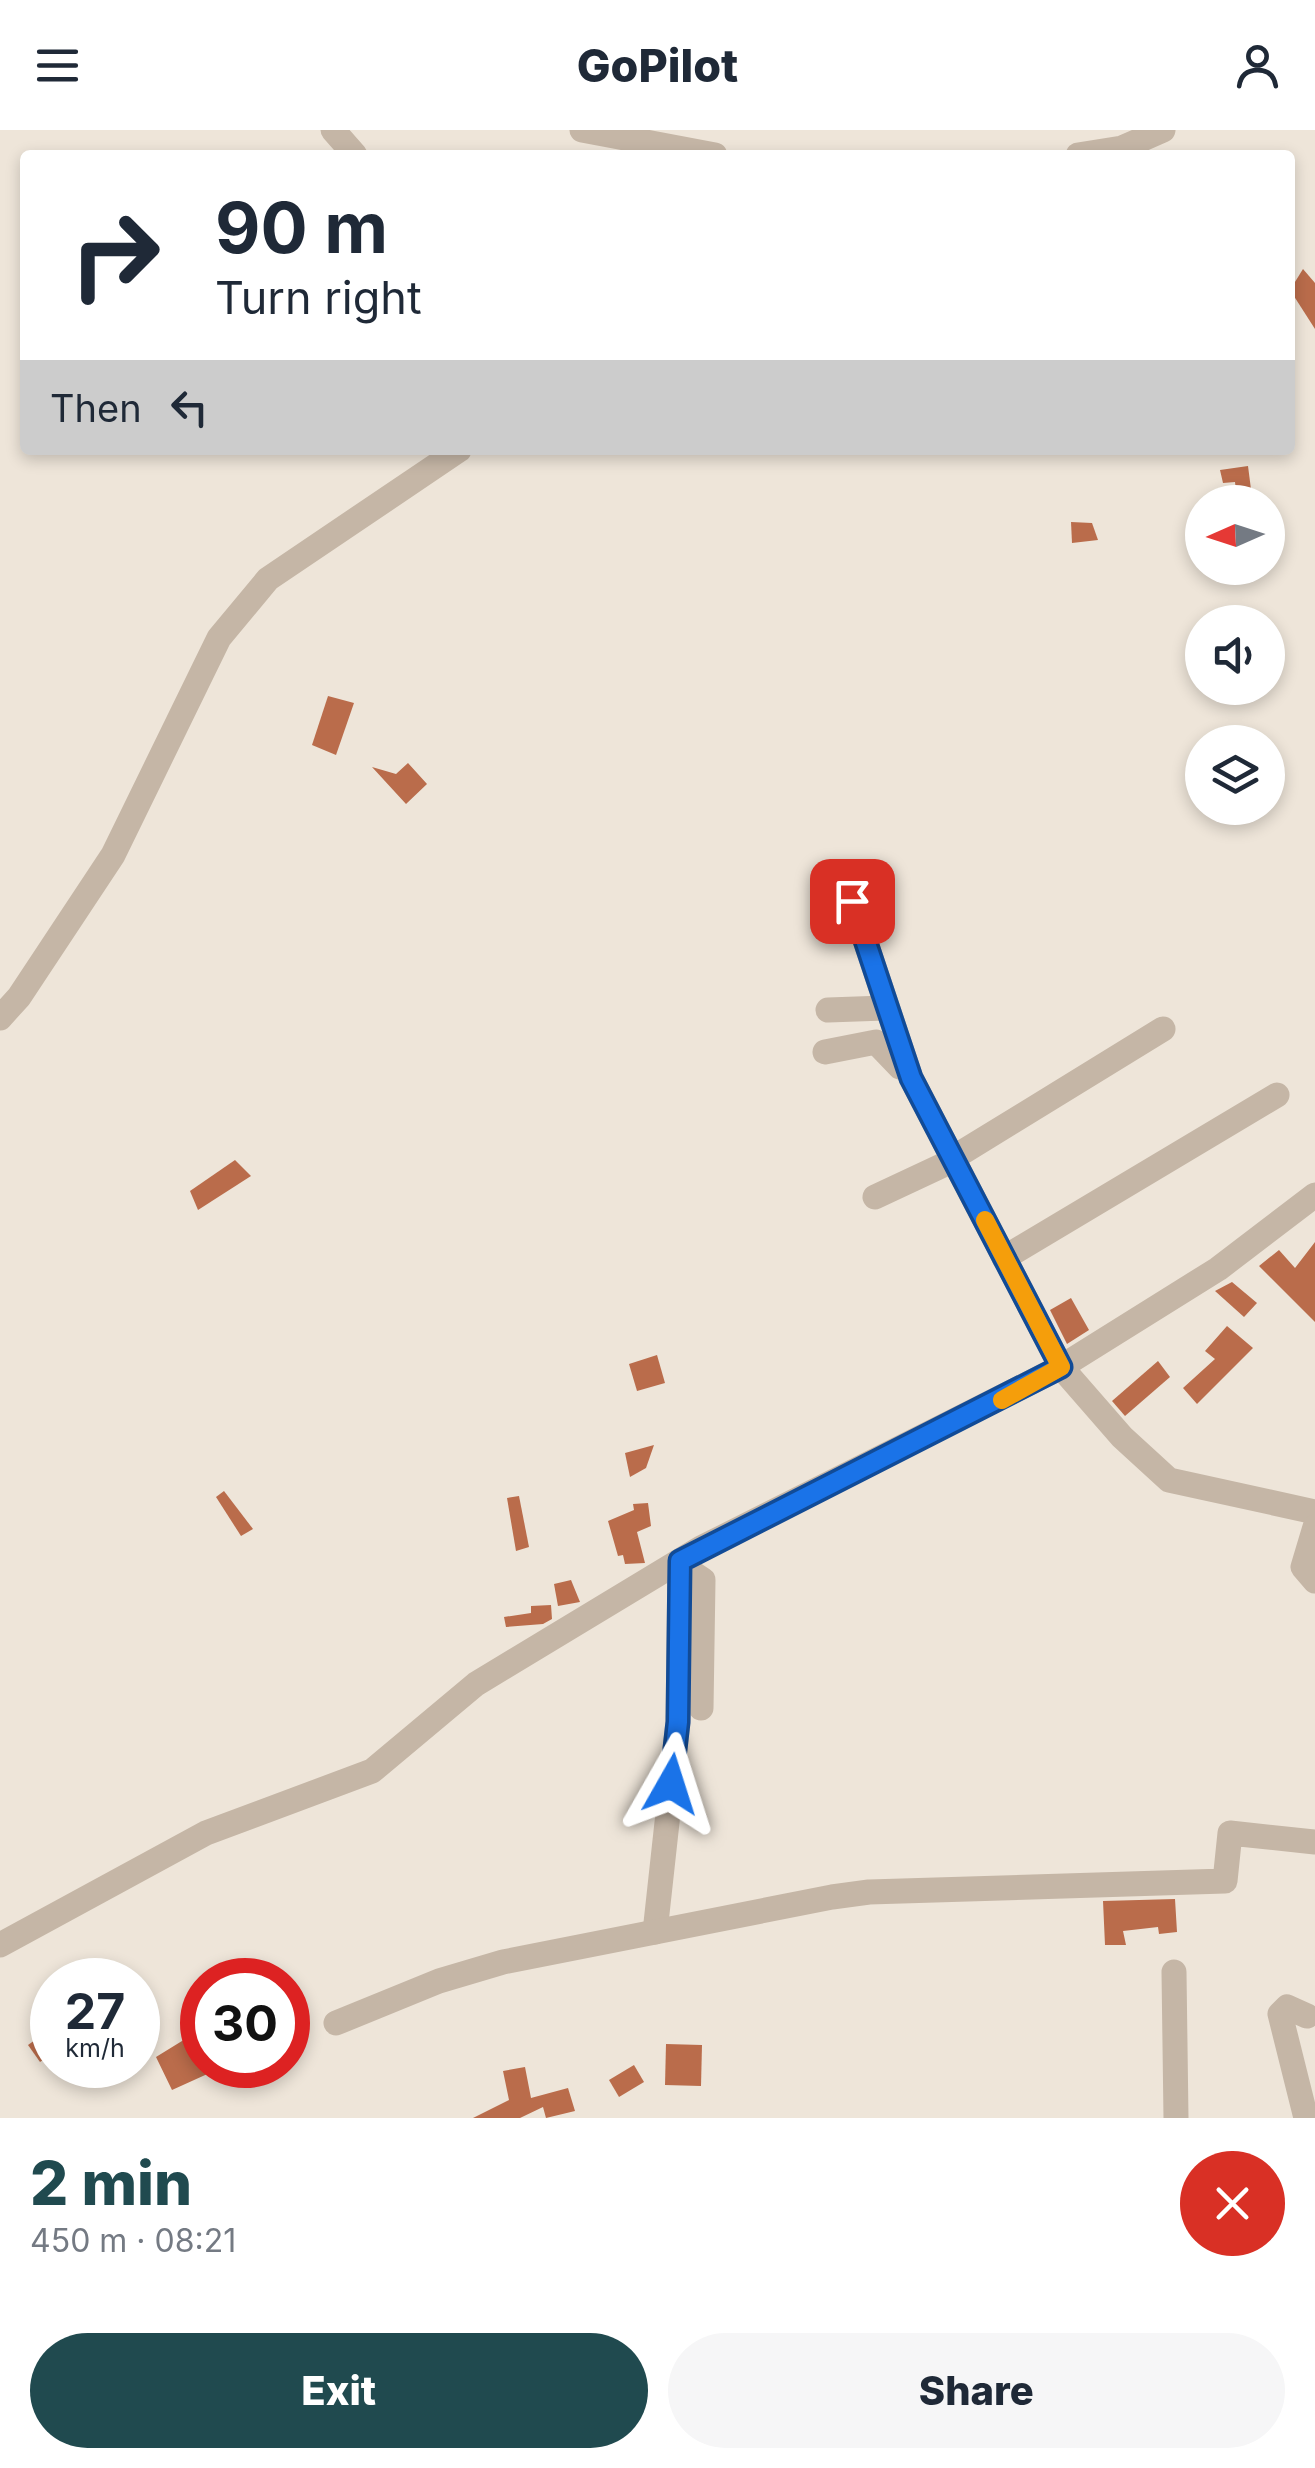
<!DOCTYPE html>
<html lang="en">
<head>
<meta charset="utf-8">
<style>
  body { margin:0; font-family:Inter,sans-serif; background:#f6f6f7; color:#1f2937; height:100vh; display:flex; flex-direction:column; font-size:38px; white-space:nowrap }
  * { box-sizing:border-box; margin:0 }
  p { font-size:32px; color:#747a83 }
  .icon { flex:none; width:55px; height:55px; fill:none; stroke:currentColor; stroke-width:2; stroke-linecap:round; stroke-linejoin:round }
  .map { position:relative; height:1988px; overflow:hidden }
  .details { display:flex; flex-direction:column; background:#fff; flex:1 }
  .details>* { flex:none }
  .banner { position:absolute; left:20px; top:20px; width:1275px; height:305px; border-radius:10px; box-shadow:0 5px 15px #0003; background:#fff; color:#1f2937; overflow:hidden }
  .needle { width:65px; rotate:267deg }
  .controls { position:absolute; left:1185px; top:355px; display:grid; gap:20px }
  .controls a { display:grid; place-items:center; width:100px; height:100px; border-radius:50%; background:#fff; box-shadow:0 5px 15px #0003; font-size:50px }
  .speed { position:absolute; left:30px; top:1828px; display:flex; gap:20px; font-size:50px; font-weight:700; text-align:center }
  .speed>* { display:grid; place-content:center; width:130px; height:130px; border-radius:50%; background:#fff; box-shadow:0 5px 15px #0003; line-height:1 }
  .speed small { font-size:25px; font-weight:400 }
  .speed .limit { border:15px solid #d22; background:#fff; color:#111 }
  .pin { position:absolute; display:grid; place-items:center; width:85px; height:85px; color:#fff; margin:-42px; border-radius:20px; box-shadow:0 5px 15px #0006 }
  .me { position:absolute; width:110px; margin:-55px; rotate:6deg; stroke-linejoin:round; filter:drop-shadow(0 0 8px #0008) }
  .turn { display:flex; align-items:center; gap:35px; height:210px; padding:0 30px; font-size:45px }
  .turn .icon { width:130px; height:130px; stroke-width:2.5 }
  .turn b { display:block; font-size:70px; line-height:85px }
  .then { display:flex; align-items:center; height:95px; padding:0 30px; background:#0003; gap:20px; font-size:38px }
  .round { display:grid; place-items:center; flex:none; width:105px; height:105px; border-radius:52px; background:#f6f6f7 }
  .headline { display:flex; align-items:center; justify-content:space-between; height:170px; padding:0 30px }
  h1 { font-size:60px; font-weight:800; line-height:75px; color:#204a4f }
  .action { display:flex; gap:20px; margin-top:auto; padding:20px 30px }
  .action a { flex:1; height:115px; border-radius:60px; background:#204a4f; color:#fff; font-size:40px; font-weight:800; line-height:115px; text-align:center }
  .action a+a { background:#f6f6f7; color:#1f2937 }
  header { display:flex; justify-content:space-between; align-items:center; height:130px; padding:0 30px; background:#fff; font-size:45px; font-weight:800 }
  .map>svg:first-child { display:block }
  .building { fill:#ba6c4b }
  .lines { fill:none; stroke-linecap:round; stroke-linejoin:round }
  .minor { stroke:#c5b6a6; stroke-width:25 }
  .route-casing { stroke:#114b97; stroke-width:25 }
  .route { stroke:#1a73e8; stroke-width:18 }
  .slow { stroke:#f59e0b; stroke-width:18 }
</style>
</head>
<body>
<header><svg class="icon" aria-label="menu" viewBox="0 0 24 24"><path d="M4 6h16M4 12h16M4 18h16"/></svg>GoPilot<svg class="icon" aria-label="person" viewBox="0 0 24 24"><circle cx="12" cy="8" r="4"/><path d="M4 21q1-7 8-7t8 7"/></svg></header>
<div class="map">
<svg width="1315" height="1988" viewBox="0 0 1315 1988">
  <rect width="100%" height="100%" fill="#eee5d9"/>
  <!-- building -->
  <g class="building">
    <polygon points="1303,139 1315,153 1315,199 1290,160"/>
    <polygon points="1248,336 1252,367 1237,370 1235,352 1223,353 1220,340"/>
    <polygon points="1071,392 1092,393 1098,410 1072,413"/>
    <polygon points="328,566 354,573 336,625 312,615"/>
    <polygon points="408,633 427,654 406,674 372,637 396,644"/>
    <polygon points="235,1030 251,1046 198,1080 190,1061"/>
    <polygon points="1315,1112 1315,1192 1259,1136 1279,1120 1295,1138"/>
    <polygon points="1232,1152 1257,1173 1244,1187 1215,1161"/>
    <polygon points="1071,1168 1089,1200 1067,1214 1050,1180"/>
    <polygon points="1227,1196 1253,1218 1197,1274 1183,1258 1215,1229 1205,1221"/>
    <polygon points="657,1225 665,1253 637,1261 629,1234"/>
    <polygon points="1158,1231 1170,1247 1125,1286 1112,1271"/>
    <polygon points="654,1315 646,1338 630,1347 625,1323"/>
    <polygon points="224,1361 253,1399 241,1406 216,1367"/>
    <polygon points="519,1366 529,1417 516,1421 507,1368"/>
    <polygon points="648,1373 651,1396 637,1402 645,1433 625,1434 623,1425 618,1426 608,1391 634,1380 633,1374"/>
    <polygon points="571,1450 580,1472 558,1476 554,1454"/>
    <polygon points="551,1475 552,1489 543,1494 506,1497 504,1487 531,1483 531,1476"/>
    <polygon points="1175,1769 1177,1802 1159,1804 1158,1797 1123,1801 1126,1815 1105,1815 1103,1771"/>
    <polygon points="52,1898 52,1924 40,1932 28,1915"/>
    <polygon points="195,1903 202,1913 202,1935 214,1941 172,1960 156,1927"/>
    <polygon points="666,1914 702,1915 701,1956 665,1955"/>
    <polygon points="634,1935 644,1952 619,1967 609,1950"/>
    <polygon points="525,1937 531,1968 568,1958 575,1981 546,1988 543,1977 520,1988 473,1988 509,1970 503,1941"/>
  </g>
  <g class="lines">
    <!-- minor -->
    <g class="minor">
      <polyline points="333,0 355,25"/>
      <polyline points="582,0 715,25"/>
      <polyline points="1078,25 1122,18 1163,0"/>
      <polyline points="852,771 911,948 1061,1237 1122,1307 1169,1350 1315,1382"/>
      <polyline points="828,880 885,878"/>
      <polyline points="0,888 19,867 113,725 219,508 268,449 459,320"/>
      <polyline points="825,922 876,912 900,937"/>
      <polyline points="953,1028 1163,899"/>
      <polyline points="875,1067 954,1030"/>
      <polyline points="1004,1128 1277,965"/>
      <polyline points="1315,1397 1303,1437 1315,1451"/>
      <polyline points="680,1442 691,1442 703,1450 701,1578"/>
      <polyline points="655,1802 678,1592 680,1431"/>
      <polyline points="0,1815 206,1703 372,1641 476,1554 701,1418 1061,1237 1218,1139 1315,1065"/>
      <polyline points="1174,1842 1176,1988"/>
      <polyline points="336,1893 439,1851 503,1832 832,1767 869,1762 1225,1751 1230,1703 1315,1712"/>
      <polyline points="1306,1988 1280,1884 1287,1877 1307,1886"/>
    </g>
  </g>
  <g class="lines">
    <!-- route casing -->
    <g class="route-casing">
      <polyline id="route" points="671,1654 678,1592 680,1431 1061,1237 911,948 852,771"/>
    </g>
    <!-- route -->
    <use href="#route" class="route"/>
    <!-- slow -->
    <polyline class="slow" points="985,1090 1061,1237 1002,1270"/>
  </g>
</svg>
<div class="controls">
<a><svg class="needle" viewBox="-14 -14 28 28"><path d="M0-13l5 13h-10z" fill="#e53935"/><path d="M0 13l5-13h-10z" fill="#747a83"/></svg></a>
<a><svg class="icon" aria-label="sound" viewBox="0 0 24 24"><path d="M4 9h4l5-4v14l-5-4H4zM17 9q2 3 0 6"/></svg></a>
<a><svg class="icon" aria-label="layers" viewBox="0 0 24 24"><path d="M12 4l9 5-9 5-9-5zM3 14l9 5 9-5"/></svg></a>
</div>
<div class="speed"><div>27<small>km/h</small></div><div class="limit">30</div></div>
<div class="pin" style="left:852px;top:771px;background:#d93025"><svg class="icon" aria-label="arrive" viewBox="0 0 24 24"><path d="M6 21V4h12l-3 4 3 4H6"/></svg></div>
<svg class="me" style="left:671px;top:1654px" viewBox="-20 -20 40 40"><path d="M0-17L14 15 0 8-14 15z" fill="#1a73e8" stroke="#fff" stroke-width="4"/></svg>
<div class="banner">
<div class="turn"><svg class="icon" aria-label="right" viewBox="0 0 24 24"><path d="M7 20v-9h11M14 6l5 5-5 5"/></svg><div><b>90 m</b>Turn right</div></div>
<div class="then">Then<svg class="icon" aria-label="left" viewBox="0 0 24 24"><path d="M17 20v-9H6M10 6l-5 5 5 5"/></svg></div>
</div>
</div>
<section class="details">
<div class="headline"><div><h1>2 min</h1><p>450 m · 08:21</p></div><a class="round" style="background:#d93025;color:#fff"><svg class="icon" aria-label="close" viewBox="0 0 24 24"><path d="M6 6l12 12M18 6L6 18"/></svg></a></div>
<div class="action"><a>Exit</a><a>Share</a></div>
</section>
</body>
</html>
